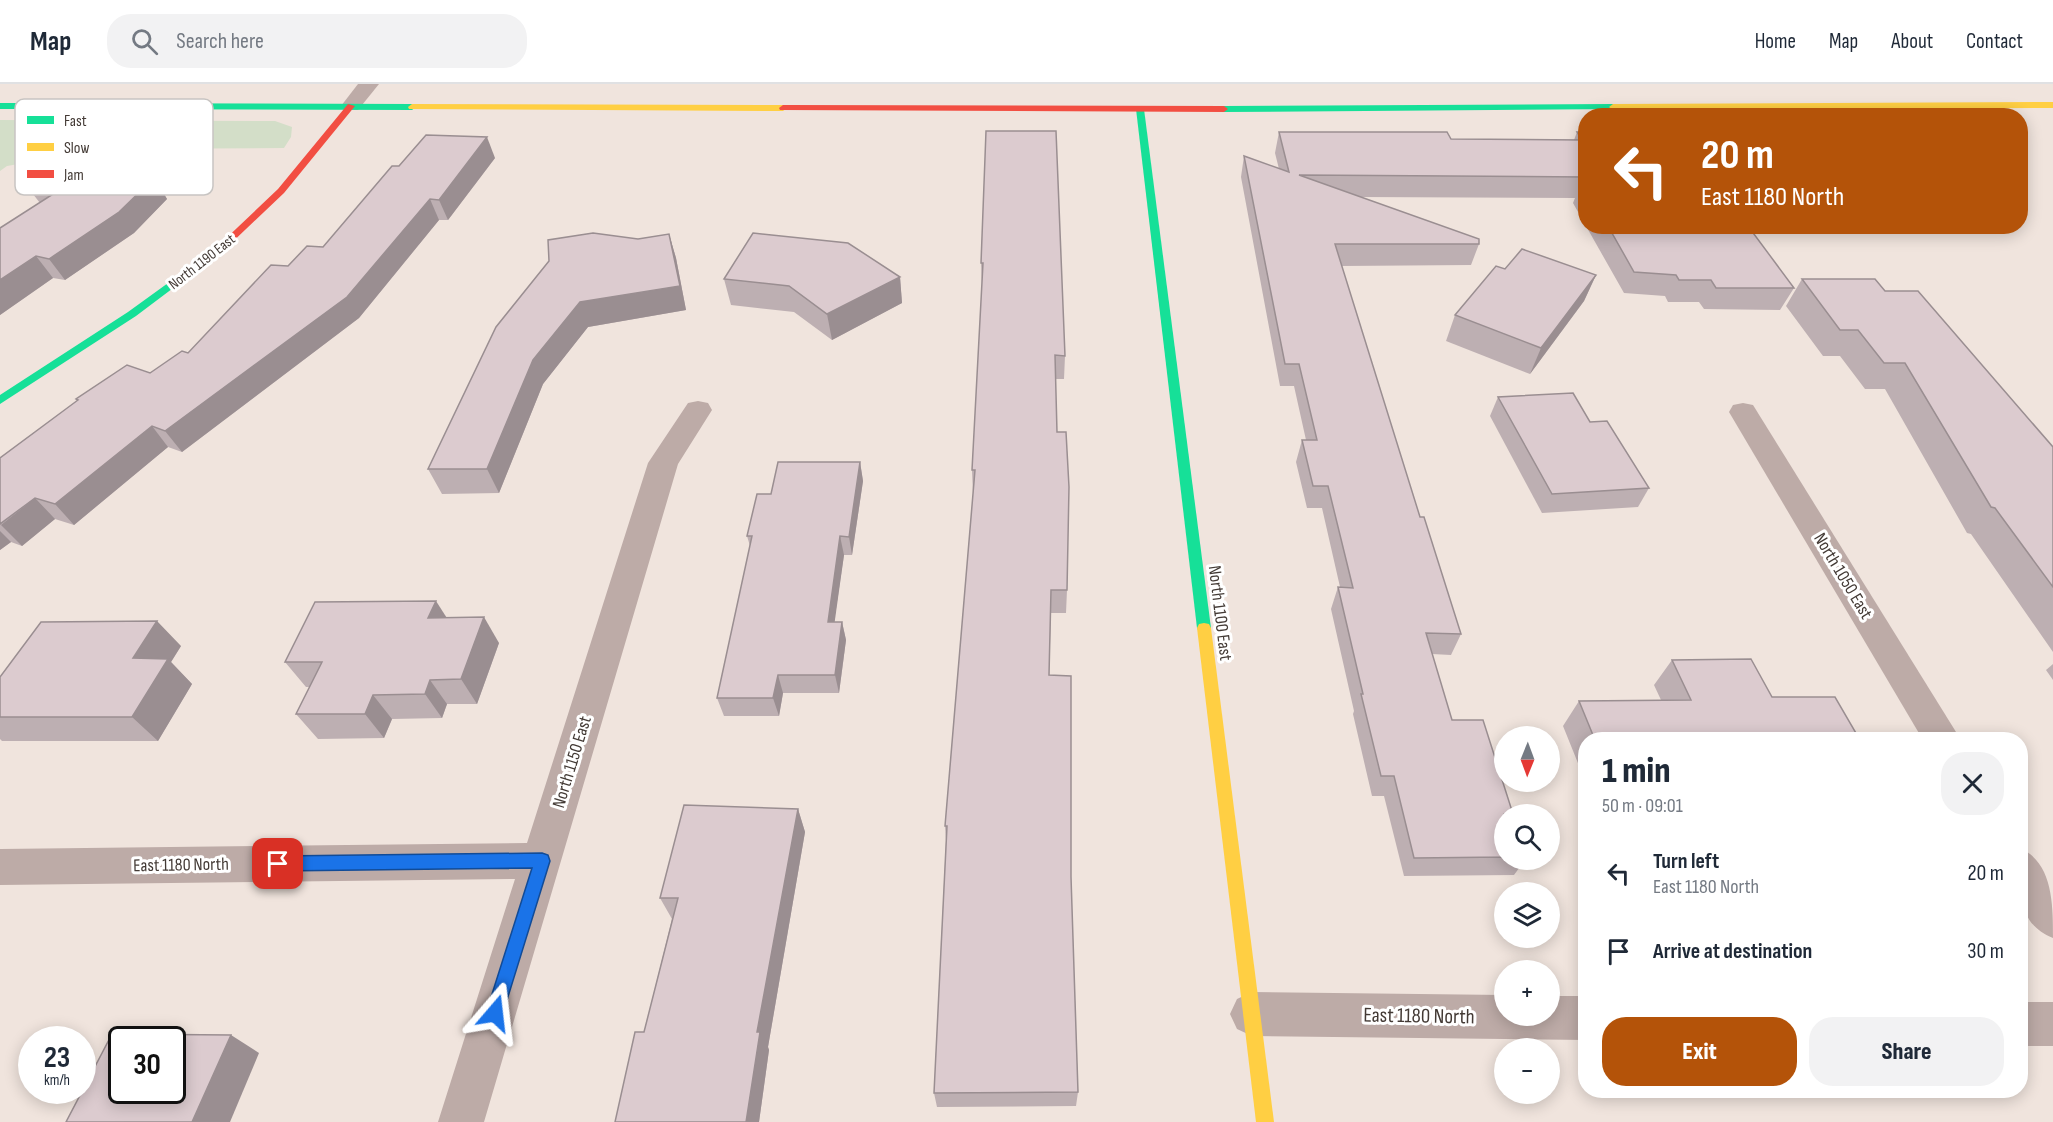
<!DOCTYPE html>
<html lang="en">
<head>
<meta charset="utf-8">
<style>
  body { margin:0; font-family:"Sofia Sans Condensed",sans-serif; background:#f2f2f3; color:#1f2937; height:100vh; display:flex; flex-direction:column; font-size:22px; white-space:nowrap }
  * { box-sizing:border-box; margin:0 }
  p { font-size:20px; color:#747a83 }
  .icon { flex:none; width:33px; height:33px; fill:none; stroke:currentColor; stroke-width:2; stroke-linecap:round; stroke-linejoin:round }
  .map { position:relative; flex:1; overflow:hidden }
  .side { position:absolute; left:1578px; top:648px; width:450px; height:366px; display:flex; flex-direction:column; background:#fff; border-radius:24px; box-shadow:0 3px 15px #0003 }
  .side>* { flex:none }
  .banner { position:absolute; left:1578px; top:24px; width:450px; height:126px; border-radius:24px; box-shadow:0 3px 15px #0003; background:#b45309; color:#fff; overflow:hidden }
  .needle { width:39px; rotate:181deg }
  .buttons { position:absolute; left:1494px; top:642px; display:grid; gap:12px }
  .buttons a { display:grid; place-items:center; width:66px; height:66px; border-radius:50%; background:#fff; box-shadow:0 3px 15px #0003; font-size:30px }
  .speed { position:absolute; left:18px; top:942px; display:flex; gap:12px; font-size:30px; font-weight:700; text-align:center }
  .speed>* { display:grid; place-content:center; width:78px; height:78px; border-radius:50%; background:#fff; box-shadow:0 3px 15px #0003; line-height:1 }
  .speed small { font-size:15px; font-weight:400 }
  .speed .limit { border:3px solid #111; border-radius:9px; background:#fff; color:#111 }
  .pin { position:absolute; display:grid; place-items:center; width:51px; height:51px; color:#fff; margin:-26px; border-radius:12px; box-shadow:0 3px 9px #0006 }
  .me { position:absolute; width:66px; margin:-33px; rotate:17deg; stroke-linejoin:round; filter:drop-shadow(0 0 4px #0008) }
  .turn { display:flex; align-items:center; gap:21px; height:126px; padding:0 24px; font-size:27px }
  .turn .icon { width:78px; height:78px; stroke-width:2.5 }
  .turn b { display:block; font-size:42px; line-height:51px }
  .round { display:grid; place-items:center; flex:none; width:63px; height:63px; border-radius:24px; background:#f2f2f3 }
  .summary { display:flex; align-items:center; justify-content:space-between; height:102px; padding:0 24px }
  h1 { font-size:36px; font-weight:800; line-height:45px }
  .action { display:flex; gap:12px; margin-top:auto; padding:12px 24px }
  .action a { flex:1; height:69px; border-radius:24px; background:#b45309; color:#fff; font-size:24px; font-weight:800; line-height:69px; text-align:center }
  .action a+a { background:#f2f2f3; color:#1f2937 }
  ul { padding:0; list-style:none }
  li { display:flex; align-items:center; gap:18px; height:78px; padding:0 24px }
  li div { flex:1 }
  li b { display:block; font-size:22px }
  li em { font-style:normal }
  header { display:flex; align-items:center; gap:36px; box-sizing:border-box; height:84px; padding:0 30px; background:#fff; border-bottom:2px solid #e0e1e3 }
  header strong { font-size:28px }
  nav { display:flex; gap:33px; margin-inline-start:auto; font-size:21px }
  .search { width:420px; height:54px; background:#f2f2f3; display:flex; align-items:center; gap:15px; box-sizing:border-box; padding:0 21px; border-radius:24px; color:#747a83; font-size:22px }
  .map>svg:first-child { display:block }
  .green { fill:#d3dec8 }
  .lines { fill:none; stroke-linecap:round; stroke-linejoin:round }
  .street { fill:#bdaba7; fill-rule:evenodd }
  .fast { fill:#16e098; fill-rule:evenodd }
  .slow { fill:#ffcf43; fill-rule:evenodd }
  .jam { fill:#f24e42; fill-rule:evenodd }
  .wall { fill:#bdafb2 }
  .shaded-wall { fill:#9a8e91 }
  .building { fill:#dccbcf; stroke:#9a8e91; stroke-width:1.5; fill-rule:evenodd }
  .route { fill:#1a73e8; stroke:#114b97; stroke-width:1.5 }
  .labels { text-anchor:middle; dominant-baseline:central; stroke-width:6; stroke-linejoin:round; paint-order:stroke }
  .far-street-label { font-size:15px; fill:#433a35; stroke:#fff }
  .street-label { font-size:18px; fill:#433a35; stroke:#fff }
  .near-street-label { font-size:21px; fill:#433a35; stroke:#fff }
  .key { fill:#fff; stroke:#c7c4c2; stroke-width:1.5 }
  .key-label { font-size:16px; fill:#433a35 }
</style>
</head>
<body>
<header>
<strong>Map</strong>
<div class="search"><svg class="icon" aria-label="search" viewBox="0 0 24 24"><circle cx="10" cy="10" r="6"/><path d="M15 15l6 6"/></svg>Search here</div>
<nav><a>Home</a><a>Map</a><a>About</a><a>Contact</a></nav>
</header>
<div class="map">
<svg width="2053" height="1038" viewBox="0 0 2053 1038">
  <rect width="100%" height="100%" fill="#f0e4dd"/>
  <!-- green -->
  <polygon class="green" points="0,36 275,37 292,43 291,53 284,64 105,65 7,82 0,87"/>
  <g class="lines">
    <!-- street -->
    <g class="street">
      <polygon points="358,0 379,0 358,26 344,26 341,22"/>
      <polygon points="698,317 708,319 712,326 678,380 484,1038 438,1038 515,795 0,801 0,765 527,759 648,379 688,319"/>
      <polygon points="1743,319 1753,321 1961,656 1923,656 1729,328 1733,321"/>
      <path d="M2020,764C2053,779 2053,820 2053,854C2014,839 2020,799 2020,764Z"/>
      <polygon points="1252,908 1504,911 1504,932 1550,932 1550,912 1586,912 1586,956 1252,952 1237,945 1230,930 1237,915"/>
      <rect x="2020" y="918" width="33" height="44"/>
    </g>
    <!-- fast -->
    <g class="fast">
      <polygon points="0,19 412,20 416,23 412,26 0,25"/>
      <polygon points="1613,20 1616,21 1616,25 1224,28 1220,25 1224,22"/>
      <polygon points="1140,22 1144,25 1211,544 1209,548 1199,548 1197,544 1136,25"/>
      <polygon points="222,160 225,161 225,165 136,232 0,320 0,311 128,228"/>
    </g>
    <!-- slow -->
    <g class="slow">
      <polygon points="2053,18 2053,24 1613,26 1609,23 1613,20"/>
      <polygon points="412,20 783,21 787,24 783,27 409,25 408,23"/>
      <polygon points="1204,539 1209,540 1211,544 1274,1038 1256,1038 1197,544 1199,540"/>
    </g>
    <!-- jam -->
    <g class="jam">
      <polygon points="348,20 355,22 284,109 225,165 219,165 219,161 278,105"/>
      <polygon points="783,21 1224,22 1228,25 1224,28 780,26 779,24"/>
    </g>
  </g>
  <!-- wall -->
  <g class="wall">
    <polygon points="986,47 1065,272 1064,295 1055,295 1057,348 1067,506 1066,529 1051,529 1049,592 1071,793 1078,1008 1076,1022 937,1023 934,1009 946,757 945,742 973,410 972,386 982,202 981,179"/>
    <polygon points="1279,48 1451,55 1574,56 1577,48 1586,48 1586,142 1573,119 1575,114 1359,113 1479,160 1471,181 1341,182 1420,433 1461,550 1451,571 1432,570 1452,636 1504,730 1504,776 1525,776 1514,791 1404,792 1384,712 1372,712 1353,630 1354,627 1331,525 1338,503 1340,503 1322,424 1307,424 1296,378 1302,356 1306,356 1294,302 1280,302 1241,93 1244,72 1279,85 1275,69"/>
    <polygon points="182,52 194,73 161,105 167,115 134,149 65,196 53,194 0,231 0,144 40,119 29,105 129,63"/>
    <polygon points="495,74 448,136 439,136 359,234 182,368 168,363 74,441 55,435 22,462 11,458 0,466 0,374 77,317 76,315 150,289 188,269 288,182 323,163 399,82"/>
    <polygon points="1586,142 1748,142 1794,204 1780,226 1704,225 1699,218 1668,218 1665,212 1624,209"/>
    <polygon points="669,150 676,174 686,226 588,243 543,300 499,409 442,410 428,385 638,155"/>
    <polygon points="1505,185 1596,191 1584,217 1530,290 1446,257 1455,231"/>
    <polygon points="900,193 902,219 832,256 794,228 731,221 724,195"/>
    <polygon points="1802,195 1885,207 2053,363 2053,568 1971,450 1967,449 1885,305 1865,305 1840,272 1823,272 1786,222"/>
    <polygon points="1498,313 1590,338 1649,404 1638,423 1542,429 1490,332"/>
    <polygon points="860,378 863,397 852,471 844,471 834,538 842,538 846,556 839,609 783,609 779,632 724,632 717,614 750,462 747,452 771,410"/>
    <polygon points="446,534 499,559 477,620 447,620 442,634 392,635 384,654 318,655 296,630 310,603 306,603 285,578"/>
    <polygon points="181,562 171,578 192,600 158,657 2,657 0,655 0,593"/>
    <polygon points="1672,576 1772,613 1860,656 1586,656 1586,699 1563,642 1579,617 1661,616 1654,601"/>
    <polygon points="2053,580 2053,596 2046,586"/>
    <polygon points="798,725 805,748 768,963 769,966 759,1038 615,1038 644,948 672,835 660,814"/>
  </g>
  <!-- shaded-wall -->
  <g class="shaded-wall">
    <polygon points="182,52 194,73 161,105 167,115 134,149 65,196 49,175"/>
    <polygon points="487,53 495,74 448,136 439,116"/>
    <polygon points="430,115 439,136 359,234 182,368 165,347"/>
    <polygon points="669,150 676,174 686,226 588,243 543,300 499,409 487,385 533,276 580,218"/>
    <polygon points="36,172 53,194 0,231 0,196"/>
    <polygon points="1596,191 1584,217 1530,290 1541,264"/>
    <polygon points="900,193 902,219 832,256 827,230"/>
    <polygon points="152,342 168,363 74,441 55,420"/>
    <polygon points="860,378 863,397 852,471 849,453"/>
    <polygon points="35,414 55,435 22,462 1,441"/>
    <polygon points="0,447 11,458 0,466"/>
    <polygon points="840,452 844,471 832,557 828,538"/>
    <polygon points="436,517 452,542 428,534"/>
    <polygon points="484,533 499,559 477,620 461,595"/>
    <polygon points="157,537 181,562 171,578 192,600 158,657 132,633 133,574"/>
    <polygon points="842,538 846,556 839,609 835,591"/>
    <polygon points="778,591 783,609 779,632 773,614"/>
    <polygon points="430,596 447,620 442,634 425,610"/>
    <polygon points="373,611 392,635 384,654 365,630"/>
    <polygon points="798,725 805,748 768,963 769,966 759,1038 746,1038 757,948"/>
    <polygon points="231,951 259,969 230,1038 192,1038"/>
  </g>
  <!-- building -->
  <g class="building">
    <polygon points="170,37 182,52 138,93 154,94 119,128 49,175 36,172 0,196 0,144 61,105 29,105 79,62 129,63"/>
    <polygon points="986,47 1056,47 1065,272 1055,271 1057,348 1066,348 1069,403 1067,506 1051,506 1049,591 1071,592 1071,793 1078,1008 934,1009 947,742 945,742 975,386 972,386 983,179 981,179"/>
    <polygon points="1279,48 1447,48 1451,55 1582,56 1577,48 1586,48 1586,93 1299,91 1479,155 1479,160 1335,160 1420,433 1424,433 1461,550 1426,549 1452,636 1483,636 1513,730 1504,730 1504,773 1414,774 1394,692 1381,692 1361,610 1363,610 1338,503 1353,504 1328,402 1313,402 1302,356 1317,356 1299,280 1285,280 1244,72 1289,88"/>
    <polygon points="426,51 487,53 439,116 430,115 347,213 165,347 152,342 55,420 35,414 0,440 0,374 78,316 76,315 127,281 150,289 182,267 188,269 271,181 288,182 307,162 323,163 392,82 399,82"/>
    <polygon points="1586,93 1586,105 1581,98"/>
    <polygon points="1608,142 1748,142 1794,204 1716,204 1711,196 1679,196 1676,191 1634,188"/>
    <polygon points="593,149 638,155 669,150 680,202 580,218 533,276 487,385 428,385 496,243 549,177 548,156"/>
    <polygon points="753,149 848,159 900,193 827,230 789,202 724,195"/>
    <polygon points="1522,165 1596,191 1541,264 1455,231 1496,182 1505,185"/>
    <polygon points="1802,195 1875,195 1885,207 1918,207 2053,363 2053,503 1995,424 1991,423 1905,279 1884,279 1858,246 1840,246"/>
    <polygon points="1573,309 1590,338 1607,337 1649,404 1552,410 1498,313"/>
    <polygon points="778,378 860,378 849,453 840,452 828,538 842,538 835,591 778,591 773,614 717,614 752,452 747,452 757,410 771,410"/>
    <polygon points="436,517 428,534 484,533 461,595 430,596 425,610 373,611 365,630 296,630 322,578 285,578 315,518"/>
    <polygon points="157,537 133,574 168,575 132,633 0,633 0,593 41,538"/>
    <polygon points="1751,575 1772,613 1835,613 1860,656 1595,656 1579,617 1691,616 1672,576"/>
    <polygon points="684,721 798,725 757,948 760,948 746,1038 615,1038 635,948 644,948 678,814 660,814"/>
    <path d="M112,950L231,951L192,1038H66ZM122,956H172V1006H122Z"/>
  </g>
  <!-- route -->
  <polygon class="route" points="542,769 548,771 550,777 503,929 501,935 495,938 488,935 486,929 532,784 278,787 273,785 270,780 273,774 278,772"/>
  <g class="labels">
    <!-- far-street labels -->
    <g class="far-street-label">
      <text transform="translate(202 178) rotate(-38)">North 1190 East</text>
    </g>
    <!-- street labels -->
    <g class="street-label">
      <text transform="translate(1843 492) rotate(59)">North 1050 East</text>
      <text transform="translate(1220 529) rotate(83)">North 1100 East</text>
      <text transform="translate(572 678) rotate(-73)">North 1150 East</text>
      <text transform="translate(181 781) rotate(-1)">East 1180 North</text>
    </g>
    <!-- near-street labels -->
    <g class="near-street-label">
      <text transform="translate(1419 932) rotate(1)">East 1180 North</text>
    </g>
  </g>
  <!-- legend -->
  <rect x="15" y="15" width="198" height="96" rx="9" class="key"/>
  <rect x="27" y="32" width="27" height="8" fill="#16e098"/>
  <rect x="27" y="59" width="27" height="8" fill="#ffcf43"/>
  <rect x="27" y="86" width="27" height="8" fill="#f24e42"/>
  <g class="key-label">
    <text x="64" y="42">Fast</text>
    <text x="64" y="69">Slow</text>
    <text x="64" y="96">Jam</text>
  </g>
</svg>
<div class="buttons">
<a><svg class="needle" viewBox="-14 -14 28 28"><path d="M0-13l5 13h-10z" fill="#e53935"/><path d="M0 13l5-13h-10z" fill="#747a83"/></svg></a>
<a><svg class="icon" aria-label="search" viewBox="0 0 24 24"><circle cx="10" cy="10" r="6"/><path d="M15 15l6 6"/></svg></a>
<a><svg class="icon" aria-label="layers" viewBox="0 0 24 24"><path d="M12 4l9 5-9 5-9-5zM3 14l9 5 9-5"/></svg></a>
<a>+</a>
<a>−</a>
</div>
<div class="speed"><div>23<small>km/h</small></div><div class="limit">30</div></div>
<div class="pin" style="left:278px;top:780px;background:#d93025"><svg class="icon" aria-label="arrive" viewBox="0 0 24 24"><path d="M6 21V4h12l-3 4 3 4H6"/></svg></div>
<svg class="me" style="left:495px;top:929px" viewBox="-20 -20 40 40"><path d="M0-17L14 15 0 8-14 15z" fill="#1a73e8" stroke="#fff" stroke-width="4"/></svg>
<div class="banner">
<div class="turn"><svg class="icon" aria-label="left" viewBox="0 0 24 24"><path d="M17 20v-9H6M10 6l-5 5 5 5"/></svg><div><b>20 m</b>East 1180 North</div></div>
</div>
<section class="side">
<div class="summary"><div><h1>1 min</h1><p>50 m · 09:01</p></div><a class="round"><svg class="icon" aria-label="close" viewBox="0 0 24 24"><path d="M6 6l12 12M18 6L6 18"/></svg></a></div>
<ul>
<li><svg class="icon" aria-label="left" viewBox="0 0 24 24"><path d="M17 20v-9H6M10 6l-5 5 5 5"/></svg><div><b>Turn left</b><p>East 1180 North</p></div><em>20 m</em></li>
<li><svg class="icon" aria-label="arrive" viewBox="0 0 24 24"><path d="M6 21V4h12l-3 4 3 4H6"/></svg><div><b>Arrive at destination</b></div><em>30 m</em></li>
</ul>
<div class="action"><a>Exit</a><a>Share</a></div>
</section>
</div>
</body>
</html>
